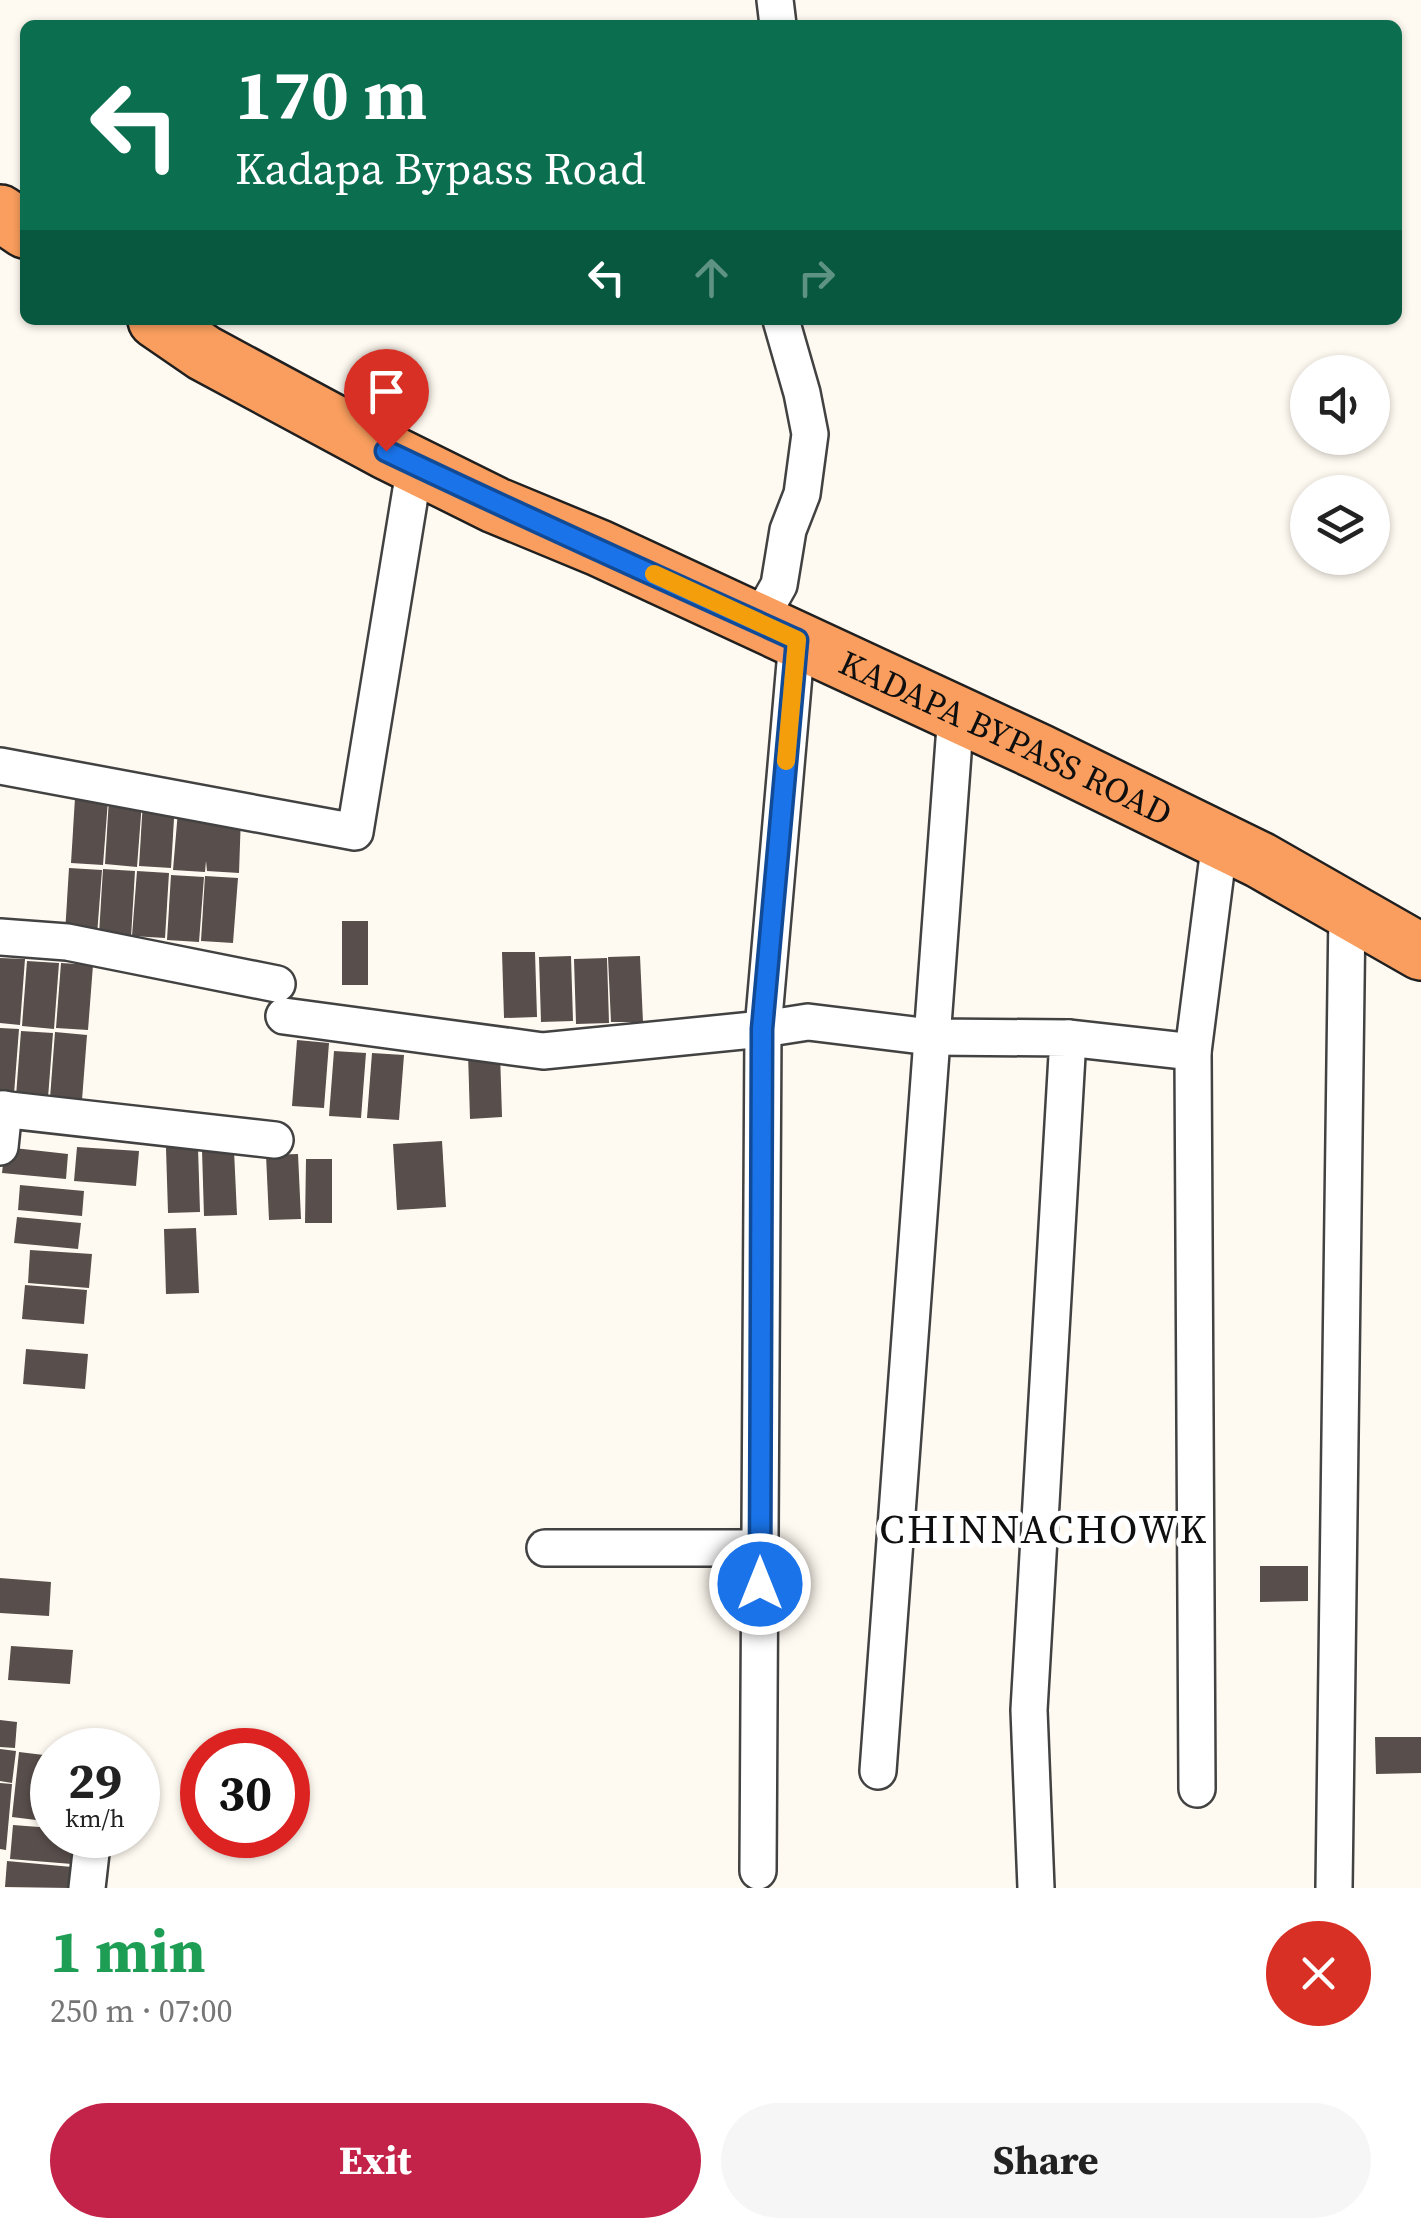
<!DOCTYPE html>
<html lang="en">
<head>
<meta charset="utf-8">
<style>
  body { margin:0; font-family:"Source Serif 4",serif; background:#f6f6f6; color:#222; height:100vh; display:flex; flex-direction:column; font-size:38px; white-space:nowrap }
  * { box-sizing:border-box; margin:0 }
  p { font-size:32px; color:#767676 }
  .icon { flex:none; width:55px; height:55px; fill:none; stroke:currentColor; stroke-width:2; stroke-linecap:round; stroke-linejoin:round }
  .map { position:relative; height:1888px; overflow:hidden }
  .drawer { display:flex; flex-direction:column; background:#fff; flex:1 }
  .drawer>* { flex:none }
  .banner { position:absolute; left:20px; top:20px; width:1382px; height:305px; border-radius:15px; box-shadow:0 2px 8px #0004; background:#0b6e4f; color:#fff; overflow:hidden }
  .fabs { position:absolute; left:1290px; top:355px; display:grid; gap:20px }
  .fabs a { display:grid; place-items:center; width:100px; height:100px; border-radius:50%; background:#fff; box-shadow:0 2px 8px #0004; font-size:50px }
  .speed { position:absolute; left:30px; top:1728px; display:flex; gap:20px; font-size:50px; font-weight:700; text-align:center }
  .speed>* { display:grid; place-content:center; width:130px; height:130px; border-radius:50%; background:#fff; box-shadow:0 2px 8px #0004; line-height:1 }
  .speed small { font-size:25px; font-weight:400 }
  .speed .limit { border:15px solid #d22; background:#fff; color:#111 }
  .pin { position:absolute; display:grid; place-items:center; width:85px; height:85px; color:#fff; margin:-102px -42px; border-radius:50% 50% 50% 0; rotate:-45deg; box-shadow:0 0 10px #0007 }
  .pin .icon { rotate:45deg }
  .me { position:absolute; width:110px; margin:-55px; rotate:0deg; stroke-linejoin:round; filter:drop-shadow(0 0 8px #0008) }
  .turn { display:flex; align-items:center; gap:35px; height:210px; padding:0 50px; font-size:45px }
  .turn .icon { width:130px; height:130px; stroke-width:2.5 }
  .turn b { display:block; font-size:70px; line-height:85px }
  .lanes { display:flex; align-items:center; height:95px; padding:0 50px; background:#0003; justify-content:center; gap:50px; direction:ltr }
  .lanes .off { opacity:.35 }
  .round { display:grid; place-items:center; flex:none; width:105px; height:105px; border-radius:52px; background:#f6f6f6 }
  .summary { display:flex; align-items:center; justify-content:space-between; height:170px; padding:0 50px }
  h1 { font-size:60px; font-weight:700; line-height:75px; color:#1e9e55 }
  .primary-button { display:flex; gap:20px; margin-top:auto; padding:20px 50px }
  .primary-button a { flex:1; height:115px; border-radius:60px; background:#c32348; color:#fff; font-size:40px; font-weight:700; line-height:115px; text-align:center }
  .primary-button a+a { background:#f6f6f6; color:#222 }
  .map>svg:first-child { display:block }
  .building { fill:#584e4b }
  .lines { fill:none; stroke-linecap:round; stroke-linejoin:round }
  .minor-casing { stroke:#424242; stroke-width:40 }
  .trunk-casing { stroke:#202020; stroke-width:60 }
  .minor { stroke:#fff; stroke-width:35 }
  .trunk { stroke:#f99e5e; stroke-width:55 }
  .route-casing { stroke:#114b97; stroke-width:25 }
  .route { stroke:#1a73e8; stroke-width:18 }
  .slow { stroke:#f59e0b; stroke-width:18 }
  .labels { text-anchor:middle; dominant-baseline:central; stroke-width:10; stroke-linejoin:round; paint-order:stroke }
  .street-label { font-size:35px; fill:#0f0f0f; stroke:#fff }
  .quarter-label { font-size:40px; letter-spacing:2.5px; fill:#0f0f0f; stroke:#fff }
</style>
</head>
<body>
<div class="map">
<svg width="1421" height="1888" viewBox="0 0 1421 1888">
  <rect width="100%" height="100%" fill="#fffaf1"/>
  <!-- building -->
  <g class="building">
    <polygon points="75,798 108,800 103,865 71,863"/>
    <polygon points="109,799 142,802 137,867 105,864"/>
    <polygon points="143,801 175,803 171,868 139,866"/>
    <polygon points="178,811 241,815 239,873 207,871 206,861 205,872 173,870"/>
    <polygon points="69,868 102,870 97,935 65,933"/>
    <polygon points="103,869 135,871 131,937 99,934"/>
    <polygon points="137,871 169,873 165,938 132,936"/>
    <polygon points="171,875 204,877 199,942 167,940"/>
    <polygon points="205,876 238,878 233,943 201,941"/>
    <rect x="342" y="921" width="26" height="64"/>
    <polygon points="502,952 535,952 537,1017 504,1018"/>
    <polygon points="571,956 573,1021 541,1022 539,957"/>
    <polygon points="640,956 643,1022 611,1022 608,957"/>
    <polygon points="0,958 25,959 20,1025 0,1023"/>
    <polygon points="607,958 609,1023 576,1024 574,959"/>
    <polygon points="27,961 59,963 54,1029 22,1026"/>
    <polygon points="61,963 93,965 88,1030 56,1028"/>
    <polygon points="0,1028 19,1029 14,1094 0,1094"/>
    <polygon points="21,1031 53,1033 48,1098 16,1096"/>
    <polygon points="55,1032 87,1035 82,1100 50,1098"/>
    <polygon points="297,1040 329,1043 324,1108 292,1106"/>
    <polygon points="334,1051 366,1053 361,1118 329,1116"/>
    <polygon points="500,1052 502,1117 470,1119 468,1053"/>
    <polygon points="372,1053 404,1055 399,1120 367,1118"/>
    <polygon points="442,1141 446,1207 397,1210 393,1144"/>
    <polygon points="5,1147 68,1154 66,1179 2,1173"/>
    <polygon points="77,1147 139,1151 136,1186 74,1181"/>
    <polygon points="198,1147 200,1212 168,1213 166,1148"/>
    <polygon points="202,1150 234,1150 237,1215 204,1216"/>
    <polygon points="298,1154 301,1219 269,1220 266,1155"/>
    <polygon points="306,1159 332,1159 332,1223 305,1223"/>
    <polygon points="20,1185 84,1191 82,1216 18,1210"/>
    <polygon points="17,1217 81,1223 78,1249 14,1243"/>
    <polygon points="196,1228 199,1293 166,1294 164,1229"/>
    <polygon points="30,1250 92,1254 89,1288 28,1283"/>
    <polygon points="25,1285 87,1290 84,1324 22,1319"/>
    <polygon points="26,1349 88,1354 85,1389 23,1384"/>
    <polygon points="1260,1566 1308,1566 1308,1601 1260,1602"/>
    <polygon points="0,1578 51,1582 49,1616 0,1613"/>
    <polygon points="11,1646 73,1650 70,1684 8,1680"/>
    <polygon points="0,1720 17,1722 15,1748 0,1747"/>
    <polygon points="1375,1737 1421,1737 1421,1773 1376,1774"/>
    <polygon points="0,1749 16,1751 12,1783 0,1781"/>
    <polygon points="19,1752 52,1756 52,1822 12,1817"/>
    <polygon points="0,1783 12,1784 6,1850 0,1849"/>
    <polygon points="13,1825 52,1828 52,1835 74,1835 72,1864 10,1859"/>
    <polygon points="7,1861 72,1867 70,1888 5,1887"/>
  </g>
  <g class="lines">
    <!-- minor casing -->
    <g class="minor-casing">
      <g id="minor">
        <polyline points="775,0 778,25"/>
        <polyline points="758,622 779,585 788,530 802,494 810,434 802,393 781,320"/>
        <polyline points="0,766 355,832 415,465"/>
        <polyline points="0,937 67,942 277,984"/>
        <polyline points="284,1016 543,1051 763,1029 808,1022 930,1037 1068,1038 1029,1710 1036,1888"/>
        <polyline points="1068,1038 1193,1052"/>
        <polyline points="0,1109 275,1140"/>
        <polyline points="0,1147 4,1109"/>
        <polyline points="545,1548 760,1548"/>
        <polyline points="878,1771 956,713"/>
        <polyline points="1197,1789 1193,1052 1220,840"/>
        <polyline points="758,1871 763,1029 797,640"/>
        <polyline points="87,1888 93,1835"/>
        <polyline points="1334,1888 1347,910"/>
      </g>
    </g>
    <!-- trunk casing -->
    <g class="trunk-casing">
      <g id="trunk">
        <polyline points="0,213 25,230"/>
        <path id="s1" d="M156,320L204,353L386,451L495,505L599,548L1039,752L1260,860L1421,952"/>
      </g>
    </g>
    <!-- minor -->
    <use href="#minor" class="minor"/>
    <!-- trunk -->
    <use href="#trunk" class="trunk"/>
  </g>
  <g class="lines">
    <!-- route casing -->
    <g class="route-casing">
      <path id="route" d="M386,451C522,516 660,578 797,640L762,1029L760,1584"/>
    </g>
    <!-- route -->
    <use href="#route" class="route"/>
    <!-- slow -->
    <polyline class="slow" points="654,574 797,640 786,761"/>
  </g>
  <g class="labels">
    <!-- street labels -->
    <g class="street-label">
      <text stroke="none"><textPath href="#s1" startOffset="948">KADAPA BYPASS ROAD</textPath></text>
    </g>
    <!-- quarter labels -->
    <g class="quarter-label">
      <text x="1044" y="1529">CHINNACHOWK</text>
    </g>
  </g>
</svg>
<div class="fabs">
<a><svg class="icon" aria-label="sound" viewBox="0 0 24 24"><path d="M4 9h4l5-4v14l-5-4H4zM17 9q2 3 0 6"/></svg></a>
<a><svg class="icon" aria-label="layers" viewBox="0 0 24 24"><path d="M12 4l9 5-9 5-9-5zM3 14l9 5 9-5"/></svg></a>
</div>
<div class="speed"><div>29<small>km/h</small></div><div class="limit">30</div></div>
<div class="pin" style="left:386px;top:451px;background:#d93025"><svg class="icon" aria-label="arrive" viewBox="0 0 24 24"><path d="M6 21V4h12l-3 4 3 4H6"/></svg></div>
<svg class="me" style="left:760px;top:1584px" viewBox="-20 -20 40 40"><circle r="17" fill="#1a73e8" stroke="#fff" stroke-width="3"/><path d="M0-11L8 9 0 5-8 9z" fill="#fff"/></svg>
<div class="banner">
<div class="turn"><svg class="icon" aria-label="left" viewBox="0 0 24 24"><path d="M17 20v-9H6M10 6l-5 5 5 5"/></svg><div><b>170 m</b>Kadapa Bypass Road</div></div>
<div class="lanes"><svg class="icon" aria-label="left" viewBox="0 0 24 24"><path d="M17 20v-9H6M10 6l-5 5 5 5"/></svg><svg class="icon off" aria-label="ahead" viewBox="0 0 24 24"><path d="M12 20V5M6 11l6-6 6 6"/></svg><svg class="icon off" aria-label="right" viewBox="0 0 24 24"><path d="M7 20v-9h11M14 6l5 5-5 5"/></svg></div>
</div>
</div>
<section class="drawer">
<div class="summary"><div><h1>1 min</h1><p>250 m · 07:00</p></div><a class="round" style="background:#d93025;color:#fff"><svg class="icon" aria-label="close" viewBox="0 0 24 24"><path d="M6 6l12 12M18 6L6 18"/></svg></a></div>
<div class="primary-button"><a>Exit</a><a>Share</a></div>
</section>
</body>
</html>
